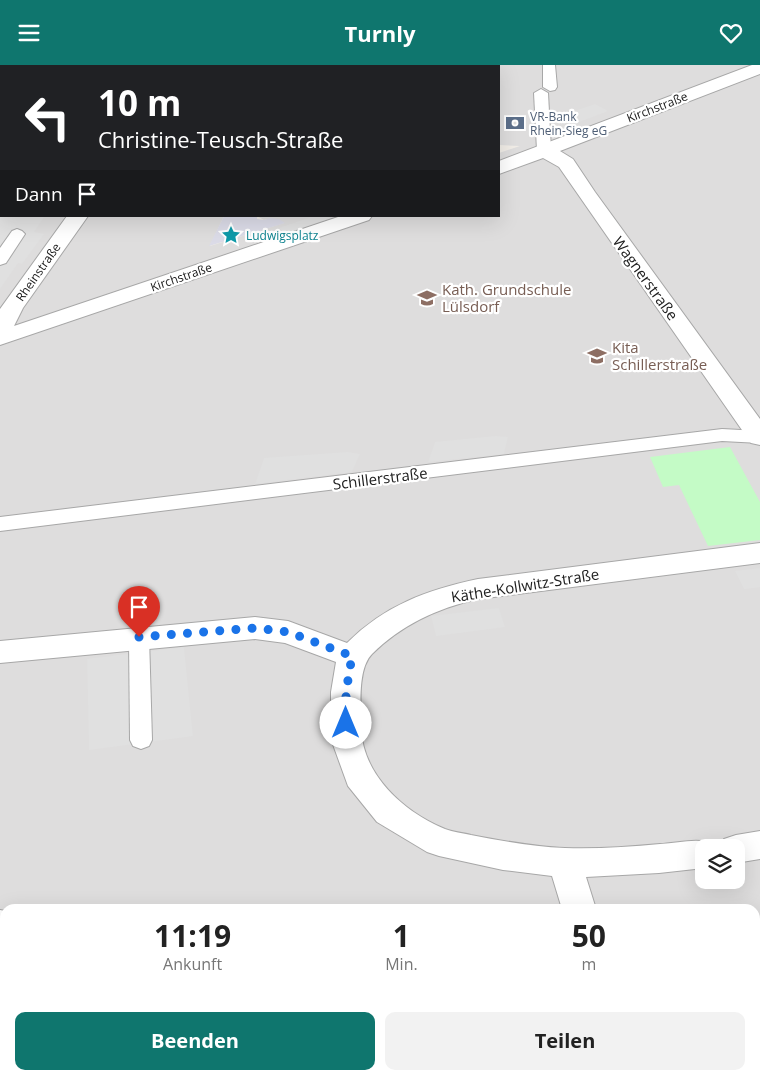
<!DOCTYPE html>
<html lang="de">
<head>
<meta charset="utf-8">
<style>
  body { margin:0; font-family:"Open Sans",sans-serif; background:#f2f2f2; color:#222; height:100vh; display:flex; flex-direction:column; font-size:19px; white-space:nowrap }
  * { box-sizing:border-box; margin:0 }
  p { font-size:16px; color:#767676 }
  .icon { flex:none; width:28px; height:28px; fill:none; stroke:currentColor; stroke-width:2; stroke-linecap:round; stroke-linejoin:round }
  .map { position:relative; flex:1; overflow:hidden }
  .panel { position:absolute; left:0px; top:839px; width:760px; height:176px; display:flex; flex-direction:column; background:#fff; border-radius:15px 15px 0 0; box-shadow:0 5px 20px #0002 }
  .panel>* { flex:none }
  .banner { position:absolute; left:0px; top:0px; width:500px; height:152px; box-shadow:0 5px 20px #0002; background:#202124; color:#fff; overflow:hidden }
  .buttons { position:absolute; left:695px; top:774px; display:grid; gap:10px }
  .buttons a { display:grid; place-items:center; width:50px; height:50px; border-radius:10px; background:#fff; box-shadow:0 5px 20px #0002; font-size:25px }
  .pin { position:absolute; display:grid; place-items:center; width:42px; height:42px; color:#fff; margin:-51px -21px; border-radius:50% 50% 50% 0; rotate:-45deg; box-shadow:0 0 5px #0007 }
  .pin .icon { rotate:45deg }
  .me { position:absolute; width:55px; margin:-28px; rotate:0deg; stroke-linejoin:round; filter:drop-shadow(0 0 4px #0008) }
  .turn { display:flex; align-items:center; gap:18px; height:105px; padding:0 15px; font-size:22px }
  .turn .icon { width:65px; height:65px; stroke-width:2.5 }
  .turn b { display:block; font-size:35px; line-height:42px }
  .then { display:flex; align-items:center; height:48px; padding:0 15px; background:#0003; gap:10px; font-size:19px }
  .eta { display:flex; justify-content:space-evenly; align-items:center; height:85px; text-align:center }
  .eta b { font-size:30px; font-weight:700; line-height:35px }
  .cta { display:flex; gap:10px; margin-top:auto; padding:10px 15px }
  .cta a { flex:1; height:58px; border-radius:10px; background:#0f766e; color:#fff; font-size:20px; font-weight:700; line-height:58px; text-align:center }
  .cta a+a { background:#f2f2f2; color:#222 }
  header { display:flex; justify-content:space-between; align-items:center; height:65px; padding:0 15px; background:#0f766e; color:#fff; font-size:22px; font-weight:700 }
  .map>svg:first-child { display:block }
  .residential { fill:#dedddd; fill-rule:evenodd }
  .park { fill:#c4fbc6 }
  .parking { fill:#e0e0e0 }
  .plaza { fill:#dbdbe7 }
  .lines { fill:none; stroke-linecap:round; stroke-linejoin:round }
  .service-casing { stroke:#a7a7a7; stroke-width:2 }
  .minor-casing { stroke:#a7a7a7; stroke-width:2 }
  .service { fill:#fff; fill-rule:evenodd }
  .minor { fill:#fff; fill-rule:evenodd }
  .route { stroke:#1a73e8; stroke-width:9; stroke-dasharray:0 16.2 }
  .labels { text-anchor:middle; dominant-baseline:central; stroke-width:4.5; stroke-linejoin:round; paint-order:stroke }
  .far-street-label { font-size:12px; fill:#202020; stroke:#fff }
  .far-service-label { font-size:12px; fill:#4e5e75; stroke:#fff; text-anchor:start }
  .far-culture-label { font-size:12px; fill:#0d838f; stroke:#fff; text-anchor:start }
  .street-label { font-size:15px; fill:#202020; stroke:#fff }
  .education-label { font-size:15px; fill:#785e54; stroke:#fff; text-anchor:start }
</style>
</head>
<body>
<header><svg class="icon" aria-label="menu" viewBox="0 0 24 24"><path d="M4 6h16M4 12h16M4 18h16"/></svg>Turnly<svg class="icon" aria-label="heart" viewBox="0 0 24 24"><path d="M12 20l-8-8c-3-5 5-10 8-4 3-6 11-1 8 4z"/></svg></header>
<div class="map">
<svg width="760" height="1014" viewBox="0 0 760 1014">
  <rect width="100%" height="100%" fill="#f1ede7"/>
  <!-- residential -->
  <path class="residential" d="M0,0H760V1014H0ZM1,1H499V80L520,81L499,88V151H257L264,155L267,154L284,158L210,181L224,151H1ZM704,782H736V815H704ZM5,844H755V1010H5Z"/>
  <!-- park -->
  <polygon class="park" points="730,382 760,437 760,475 708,481 679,420 663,422 650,392"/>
  <!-- parking -->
  <g class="parking">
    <polygon points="595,39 608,46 579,57 566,49"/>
    <polygon points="0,143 1,151 45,151 34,167 44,169 22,199 18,198 0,224"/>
    <polygon points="314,151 335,151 338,154 287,171 279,163"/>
    <polygon points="496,371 508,372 504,389 428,397 435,377"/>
    <polygon points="348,387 360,389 352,407 255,419 264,393"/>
    <polygon points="760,503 760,522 744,524 735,506"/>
    <polygon points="499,543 505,562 436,571 431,551"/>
    <polygon points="184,582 193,671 89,685 87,594"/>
  </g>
  <!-- plaza -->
  <polygon class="plaza" points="224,151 257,151 257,154 264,155 270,153 279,154 285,158 209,181"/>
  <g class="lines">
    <!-- service casing -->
    <g class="service-casing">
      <g id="service">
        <polygon points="543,0 555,0 557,22 555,25 550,26 543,22"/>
        <polygon points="541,24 548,28 551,85 549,88 539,88 537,85 534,28"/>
        <polygon points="17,164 22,166 25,169 6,198 0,200 0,183 12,166"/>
        <polygon points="722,364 760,366 760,378 722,376 0,466 0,452"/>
        <polygon points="139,564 146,566 149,572 152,675 149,681 141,684 133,681 130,675 129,572 132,566"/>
        <polygon points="0,845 5,846 5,868 0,867"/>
        <polygon points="118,1010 158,1010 157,1014 116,1014"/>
      </g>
    </g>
    <!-- minor casing -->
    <g class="minor-casing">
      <g id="minor">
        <polygon points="752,0 760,0 760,9 560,86 573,94 595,127 760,354 760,380 751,378 559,102 543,93 499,109 499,96"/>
        <polygon points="67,151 88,151 23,243 14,261 341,151 372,151 369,155 0,280 0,244"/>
        <path d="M760,478V498L478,534C438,543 401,560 372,589C357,604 361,642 361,662C362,710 404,747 445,764C453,767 463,768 471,770C502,776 534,782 565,783C596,784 629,782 660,779C679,778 697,772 716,779L717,782H704V803L659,808L586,812L596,844H562L552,811L503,805L439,791L427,787L377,757L348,721L331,674V627L336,597L285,578L255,574L0,598V576L255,552L288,556L347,578C385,540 427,525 478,514Z"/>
        <polygon points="760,766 760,794 736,798 736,782 720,782 724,774 736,770"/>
        <polygon points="611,1010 649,1010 650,1014 612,1014"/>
      </g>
    </g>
    <!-- service -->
    <use href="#service" class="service"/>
    <!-- minor -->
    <use href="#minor" class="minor"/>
  </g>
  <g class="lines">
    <!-- route -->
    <polyline class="route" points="139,572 255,563 288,567 352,591 346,627 346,658"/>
  </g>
  <!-- icons -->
  <defs>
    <g id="bank-bare" transform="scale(1.5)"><path d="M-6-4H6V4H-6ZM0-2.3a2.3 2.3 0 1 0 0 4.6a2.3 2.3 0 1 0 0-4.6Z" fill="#5c6f8a" stroke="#fff" stroke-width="2.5" paint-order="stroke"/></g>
    <g id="sight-bare" transform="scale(1.5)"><path d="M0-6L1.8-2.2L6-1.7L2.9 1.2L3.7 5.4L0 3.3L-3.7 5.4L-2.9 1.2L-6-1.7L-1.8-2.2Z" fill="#0f9aa8" stroke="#fff" stroke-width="2.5" paint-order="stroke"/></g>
    <g id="school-bare" transform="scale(1.5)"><path d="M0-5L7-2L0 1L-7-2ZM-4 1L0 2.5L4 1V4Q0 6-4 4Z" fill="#8d6e63" stroke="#fff" stroke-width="2.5" paint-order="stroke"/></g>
  </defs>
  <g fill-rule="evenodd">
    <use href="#bank-bare" x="515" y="58"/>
    <use href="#sight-bare" x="231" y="170"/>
    <use href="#school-bare" x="427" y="233"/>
    <use href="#school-bare" x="597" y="291"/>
  </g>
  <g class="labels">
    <!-- far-street labels -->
    <g class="far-street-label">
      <text transform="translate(657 42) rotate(-21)">Kirchstraße</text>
      <text transform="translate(38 207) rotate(-55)">Rheinstraße</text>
      <text transform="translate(181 212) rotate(-19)">Kirchstraße</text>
    </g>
    <!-- far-service labels -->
    <g class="far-service-label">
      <text x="530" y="51">VR-Bank<tspan x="530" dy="14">Rhein-Sieg eG</tspan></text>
    </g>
    <!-- far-culture labels -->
    <g class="far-culture-label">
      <text x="246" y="170">Ludwigsplatz</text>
    </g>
    <!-- street labels -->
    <g class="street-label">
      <text transform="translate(646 213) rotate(54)">Wagnerstraße</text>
      <text transform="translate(380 413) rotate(-7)">Schillerstraße</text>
      <text transform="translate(525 520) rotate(-9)">Käthe-Kollwitz-Straße</text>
    </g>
    <!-- education labels -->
    <g class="education-label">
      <text x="442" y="224">Kath. Grundschule<tspan x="442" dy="17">Lülsdorf</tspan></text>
      <text x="612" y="282">Kita<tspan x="612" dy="17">Schillerstraße</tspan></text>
    </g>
  </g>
</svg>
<div class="buttons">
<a><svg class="icon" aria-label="layers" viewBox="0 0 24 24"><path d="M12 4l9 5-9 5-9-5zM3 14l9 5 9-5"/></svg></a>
</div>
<div class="pin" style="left:139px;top:572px;background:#d93025"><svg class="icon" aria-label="arrive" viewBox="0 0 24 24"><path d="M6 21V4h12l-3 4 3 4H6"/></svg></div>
<svg class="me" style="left:346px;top:658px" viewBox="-20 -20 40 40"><circle r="19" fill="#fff"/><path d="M0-13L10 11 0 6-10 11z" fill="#1a73e8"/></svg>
<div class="banner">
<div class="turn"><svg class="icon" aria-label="left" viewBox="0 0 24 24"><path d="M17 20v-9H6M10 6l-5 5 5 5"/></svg><div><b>10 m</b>Christine-Teusch-Straße</div></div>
<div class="then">Dann<svg class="icon" aria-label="arrive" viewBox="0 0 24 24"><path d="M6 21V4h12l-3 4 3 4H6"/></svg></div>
</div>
<section class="panel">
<div class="eta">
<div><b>11:19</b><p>Ankunft</p></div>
<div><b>1</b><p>Min.</p></div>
<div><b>50</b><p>m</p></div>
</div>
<div class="cta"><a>Beenden</a><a>Teilen</a></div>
</section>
</div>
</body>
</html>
